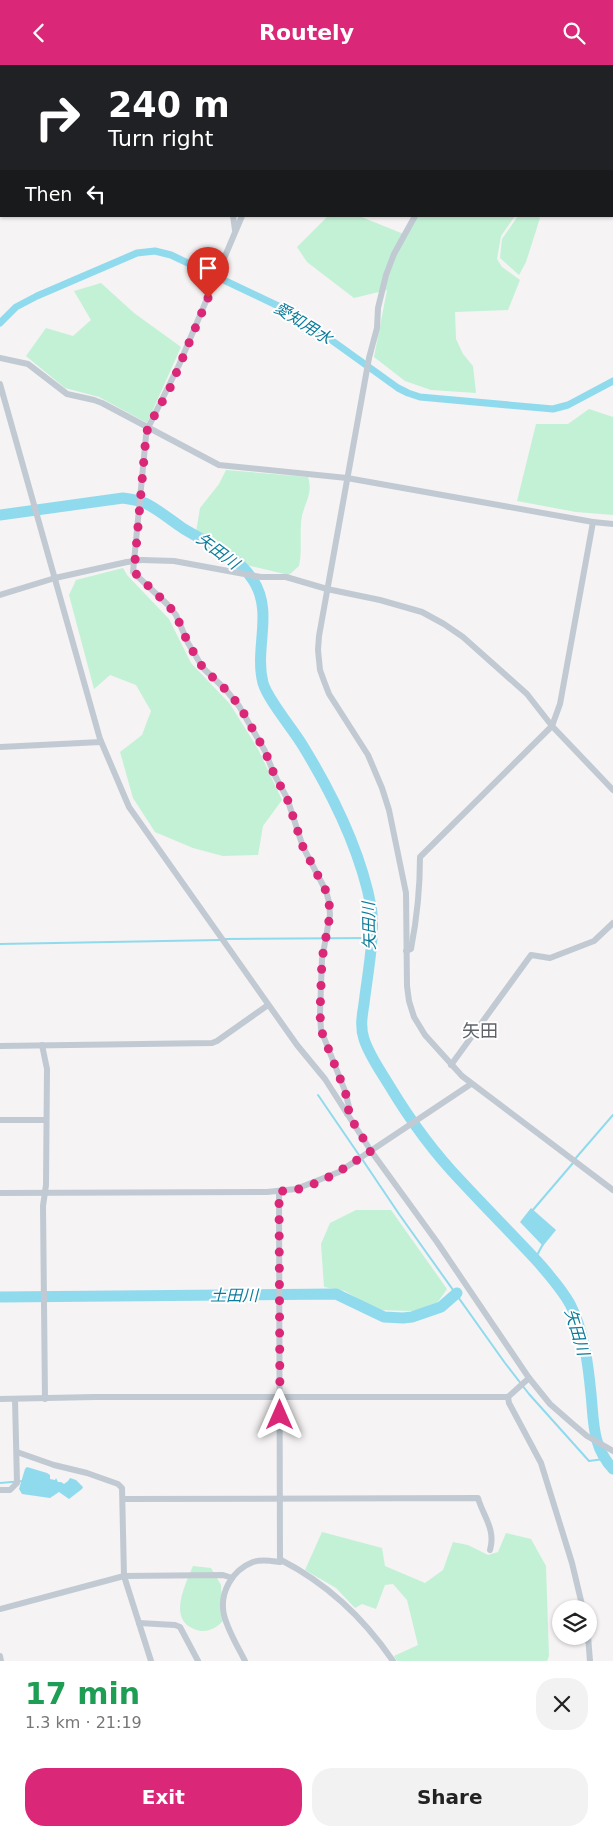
<!DOCTYPE html>
<html lang="en">
<head>
<meta charset="utf-8">
<style>
  body { margin:0; font-family:"DejaVu Sans","Noto Sans JP",sans-serif; background:#f2f2f2; color:#222; height:100vh; display:flex; flex-direction:column; font-size:19px; white-space:nowrap }
  * { box-sizing:border-box; margin:0 }
  p { font-size:16px; color:#767676 }
  .icon { flex:none; width:28px; height:28px; fill:none; stroke:currentColor; stroke-width:2; stroke-linecap:round; stroke-linejoin:round }
  .map { position:relative; height:1596px; overflow:hidden }
  .sheet { display:flex; flex-direction:column; background:#fff; flex:1 }
  .sheet>* { flex:none }
  .hud { position:absolute; left:0px; top:0px; width:614px; height:152px; box-shadow:0 1px 4px #0004; background:#202124; color:#fff; overflow:hidden }
  .buttons { position:absolute; left:552px; top:1535px; display:grid; gap:10px }
  .buttons a { display:grid; place-items:center; width:45px; height:45px; border-radius:50%; background:#fff; box-shadow:0 1px 4px #0004; font-size:25px }
  .pin { position:absolute; display:grid; place-items:center; width:42px; height:42px; color:#fff; margin:-51px -21px; border-radius:50% 50% 50% 0; rotate:-45deg; box-shadow:0 0 5px #0007 }
  .pin .icon { rotate:45deg }
  .me { position:absolute; width:55px; margin:-28px; rotate:0deg; stroke-linejoin:round; filter:drop-shadow(0 0 4px #0008) }
  .turn { display:flex; align-items:center; gap:18px; height:105px; padding:0 25px; font-size:22px }
  .turn .icon { width:65px; height:65px; stroke-width:2.5 }
  .turn b { display:block; font-size:35px; line-height:42px }
  .then { display:flex; align-items:center; height:48px; padding:0 25px; background:#0003; gap:10px; font-size:19px }
  .round { display:grid; place-items:center; flex:none; width:52px; height:52px; border-radius:20px; background:#f2f2f2 }
  .head { display:flex; align-items:center; justify-content:space-between; height:85px; padding:0 25px }
  h1 { font-size:30px; font-weight:600; line-height:38px; color:#1e9e55 }
  .cta { display:flex; gap:10px; margin-top:auto; padding:10px 25px }
  .cta a { flex:1; height:58px; border-radius:20px; background:#db2777; color:#fff; font-size:20px; font-weight:600; line-height:58px; text-align:center }
  .cta a+a { background:#f2f2f2; color:#222 }
  header { display:flex; justify-content:space-between; align-items:center; height:65px; padding:0 25px; background:#db2777; color:#fff; font-size:22px; font-weight:600 }
  .map>svg:first-child { display:block }
  .green { fill:#c3f1d5 }
  .water { fill:#90daee }
  .lines { fill:none; stroke-linecap:round; stroke-linejoin:round }
  .stream { stroke:#90daee; stroke-width:2 }
  .canal { stroke:#90daee; stroke-width:7 }
  .river { stroke:#90daee; stroke-width:11 }
  .minor { stroke:#c1cad2; stroke-width:6 }
  .minor-bridge { stroke:#c1cad2; stroke-width:6 }
  .route { stroke:#db2777; stroke-width:9; stroke-dasharray:0 16.2 }
  .labels { text-anchor:middle; dominant-baseline:central; stroke-width:4; stroke-linejoin:round; paint-order:stroke }
  .water-label { font-size:16px; font-style:italic; fill:#0c7c9b; stroke:#fff }
  .quarter-label { font-size:18px; fill:#5f6368; stroke:#fff }
</style>
</head>
<body>
<header><svg class="icon" aria-label="back" viewBox="0 0 24 24"><path d="M15 5l-7 7 7 7"/></svg>Routely<svg class="icon" aria-label="search" viewBox="0 0 24 24"><circle cx="10" cy="10" r="6"/><path d="M15 15l6 6"/></svg></header>
<div class="map">
<svg width="613" height="1596" viewBox="0 0 613 1596">
  <rect width="100%" height="100%" fill="#f5f3f3"/>
  <!-- green -->
  <g class="green">
    <polygon points="328,151 359,151 406,170 418,151 515,151 501,171 497,194 502,202 520,215 508,245 455,247 456,274 463,289 473,301 476,328 431,325 405,316 374,292 387,225 354,233 307,197 297,182"/>
    <polygon points="518,151 537,151 540,153 526,197 519,210 500,193 502,174"/>
    <polygon points="101,218 134,248 181,282 147,358 99,332 65,323 26,291 46,263 73,271 91,255 74,226"/>
    <polygon points="589,344 613,352 613,450 576,447 517,436 536,359 568,359"/>
    <path d="M226,405L308,412C314,431 302,440 301,458C300,473 302,487 299,501L289,510L246,500L226,483L196,467L200,443L219,419Z"/>
    <polygon points="123,503 127,510 169,554 191,598 230,639 258,684 282,735 263,761 258,790 223,791 193,783 155,767 133,733 120,687 142,670 151,646 136,620 110,610 94,624 69,530 76,515"/>
    <polygon points="356,1145 391,1145 447,1224 435,1241 413,1246 376,1245 345,1226 324,1222 321,1179 330,1158"/>
    <polygon points="322,1467 382,1483 385,1501 425,1518 443,1505 453,1477 468,1480 488,1490 498,1487 506,1468 531,1474 546,1501 549,1591 547,1596 397,1596 394,1591 418,1580 407,1535 393,1519 385,1520 376,1544 362,1539 355,1543 336,1523 305,1505"/>
    <path d="M193,1501L211,1503L221,1520L223,1556C215,1564 206,1569 194,1564C168,1554 185,1520 193,1501Z"/>
  </g>
  <!-- water -->
  <g class="water">
    <polygon points="531,1143 556,1165 543,1181 520,1157"/>
    <polygon points="27,1402 47,1408 50,1410 50,1414 55,1415 56,1413 58,1417 61,1417 64,1419 68,1416 70,1413 76,1415 83,1422 82,1424 69,1434 59,1427 50,1433 22,1429 19,1424 25,1404"/>
  </g>
  <g class="lines">
    <!-- stream -->
    <g class="stream">
      <polyline points="225,874 372,873"/>
      <polyline points="0,879 220,875"/>
      <polyline points="318,1030 359,1090"/>
      <polyline points="362,1094 399,1149 505,1298 529,1329 589,1396 604,1394"/>
      <polyline points="575,1094 613,1050"/>
      <polyline points="532,1146 573,1098"/>
      <polyline points="535,1194 543,1179"/>
      <polyline points="0,1418 23,1416"/>
    </g>
    <!-- canal -->
    <polyline class="canal" points="0,258 16,242 37,231 137,188 155,186 171,190 295,249 398,323 408,328 420,332 553,344 568,340 613,316"/>
    <!-- river -->
    <g class="river">
      <path d="M0,450L123,433C130,434 138,435 145,438C159,445 172,456 184,464C209,479 237,490 253,515C274,547 254,583 263,618C268,635 293,664 303,681C333,730 360,784 371,841C376,867 367,912 364,939C362,951 360,962 364,974C369,990 380,1005 389,1020C410,1055 433,1087 462,1117C487,1144 513,1170 538,1197C549,1210 561,1223 570,1239C584,1266 588,1298 591,1329C594,1358 592,1381 613,1404"/>
      <polyline points="0,1232 336,1229 384,1252 403,1253 412,1252 441,1242 457,1228"/>
    </g>
    <!-- minor -->
    <g class="minor">
      <polyline points="440,0 443,1"/>
      <polyline points="114,1 114,0"/>
      <polyline points="216,1 216,0"/>
      <polyline points="307,1 308,0"/>
      <polyline points="521,1 521,0"/>
      <polyline points="0,54 1,53"/>
      <polyline points="612,64 613,64"/>
      <polyline points="0,126 1,126"/>
      <polyline points="233,151 235,165"/>
      <polyline points="242,151 179,300 148,363 146,371 133,507 168,540 176,550 188,578 203,603 226,625 239,641 265,686 274,709 287,733 303,782 326,826 329,837 330,850 322,894 320,948 321,965 345,1026 349,1042 347,1049"/>
      <polyline points="415,151 394,189 386,210 378,243 377,263 369,293 319,571 318,585 320,605 324,616 329,629 368,690 382,723 389,745 406,828 407,921 409,936 414,952 425,970 462,1011 613,1125"/>
      <polyline points="0,293 28,299 67,329 94,335 102,338 219,400 347,413 593,457 613,459"/>
      <polyline points="0,319 100,674 129,742 297,980 325,1014 371,1086 437,1177 529,1313 550,1339 574,1360 587,1371 613,1386"/>
      <polyline points="142,495 174,496 261,512 286,512 327,524 380,535 422,547 444,559 463,572 527,629 552,661 613,725"/>
      <polyline points="0,530 55,513 127,497"/>
      <polyline points="0,682 101,677"/>
      <path d="M406,886L411,884C417,853 420,823 420,792L552,661L560,639L593,457"/>
      <polyline points="42,980 47,1004 46,1120 43,1141 45,1334"/>
      <polyline points="0,981 212,978 217,976 268,940"/>
      <polyline points="451,1000 531,890 550,893 594,876 613,858"/>
      <polyline points="0,1055 46,1055"/>
      <polyline points="279,1126 280,1497"/>
      <polyline points="0,1128 267,1127 296,1124 339,1107 471,1019"/>
      <polyline points="508,1332 509,1338 541,1398 572,1498 583,1544"/>
      <polyline points="0,1334 94,1332 508,1332 529,1313"/>
      <polyline points="17,1387 54,1400 87,1408 118,1419 122,1423 124,1511 151,1596"/>
      <polyline points="0,1425 10,1425 17,1418 15,1334"/>
      <path d="M123,1434L478,1433C483,1451 496,1464 490,1485"/>
      <polyline points="0,1544 124,1511 223,1510 232,1513"/>
      <polyline points="139,1558 175,1560 180,1562 198,1596"/>
      <polyline points="588,1571 590,1596"/>
      <polyline points="0,1591 1,1596"/>
      <path d="M245,1596C238,1582 228,1566 224,1550C219,1528 232,1505 253,1497C262,1494 271,1496 280,1497L281,1495C328,1519 363,1552 393,1596"/>
    </g>
    <!-- minor-bridge -->
    <polyline class="minor-bridge" points="127,497 142,495"/>
  </g>
  <g class="lines">
    <!-- route -->
    <path class="route" d="M208,233L170,323L148,362L146,371L134,507L168,540L176,550L188,578L203,603L226,625L239,640L265,686L274,709L287,733L303,782L326,826L329,837L330,850L322,894L320,948L321,965L345,1026L349,1042L348,1049L371,1086C346,1102 310,1128 279,1126L280,1350"/>
  </g>
  <g class="labels">
    <!-- water labels -->
    <g class="water-label">
      <text transform="translate(303 258) rotate(32)">愛知用水</text>
      <text transform="translate(218 486) rotate(37)">矢田川</text>
      <text transform="translate(369 861) rotate(-91)">矢田川</text>
      <text x="234" y="1230">土田川</text>
      <text transform="translate(577 1267) rotate(73)">矢田川</text>
    </g>
    <!-- quarter labels -->
    <g class="quarter-label">
      <text x="480" y="965">矢田</text>
    </g>
  </g>
</svg>
<div class="buttons">
<a><svg class="icon" aria-label="layers" viewBox="0 0 24 24"><path d="M12 4l9 5-9 5-9-5zM3 14l9 5 9-5"/></svg></a>
</div>
<div class="pin" style="left:208px;top:233px;background:#d93025"><svg class="icon" aria-label="arrive" viewBox="0 0 24 24"><path d="M6 21V4h12l-3 4 3 4H6"/></svg></div>
<svg class="me" style="left:280px;top:1350px" viewBox="-20 -20 40 40"><path d="M0-17L14 15 0 8-14 15z" fill="#db2777" stroke="#fff" stroke-width="4"/></svg>
<div class="hud">
<div class="turn"><svg class="icon" aria-label="right" viewBox="0 0 24 24"><path d="M7 20v-9h11M14 6l5 5-5 5"/></svg><div><b>240 m</b>Turn right</div></div>
<div class="then">Then<svg class="icon" aria-label="left" viewBox="0 0 24 24"><path d="M17 20v-9H6M10 6l-5 5 5 5"/></svg></div>
</div>
</div>
<section class="sheet">
<div class="head"><div><h1>17 min</h1><p>1.3 km · 21:19</p></div><a class="round"><svg class="icon" aria-label="close" viewBox="0 0 24 24"><path d="M6 6l12 12M18 6L6 18"/></svg></a></div>
<div class="cta"><a>Exit</a><a>Share</a></div>
</section>
</body>
</html>
